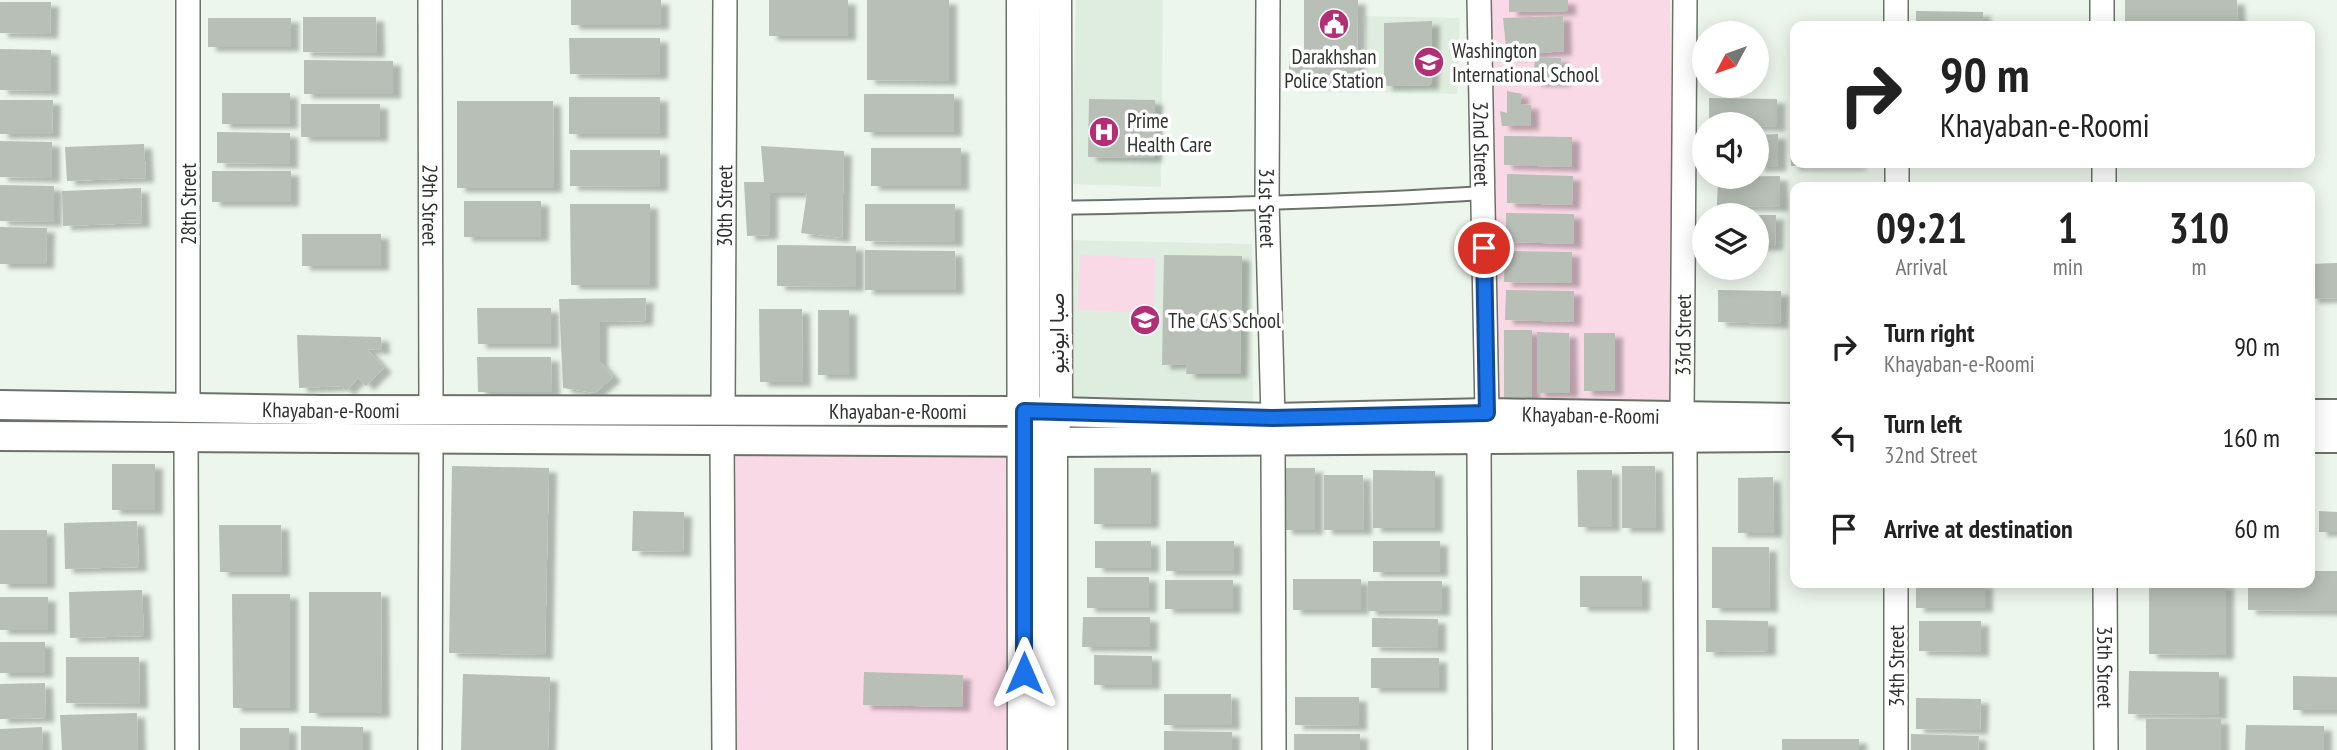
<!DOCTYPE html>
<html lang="en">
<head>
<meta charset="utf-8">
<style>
  body { margin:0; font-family:"PT Sans Narrow",Vazirmatn,sans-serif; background:#f2f2f2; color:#222; height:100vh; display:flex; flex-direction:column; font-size:26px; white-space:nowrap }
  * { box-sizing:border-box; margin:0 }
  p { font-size:23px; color:#767676 }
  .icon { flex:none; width:38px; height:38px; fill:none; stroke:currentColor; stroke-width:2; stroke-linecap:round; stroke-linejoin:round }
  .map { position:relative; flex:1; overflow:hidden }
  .details { position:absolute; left:1790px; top:182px; width:525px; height:406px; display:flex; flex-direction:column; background:#fff; border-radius:14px; box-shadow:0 4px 18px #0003 }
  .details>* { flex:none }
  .guide { position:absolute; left:1790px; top:21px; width:525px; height:147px; border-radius:14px; box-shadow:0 4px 18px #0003; background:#fff; color:#222; overflow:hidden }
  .needle { width:46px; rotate:229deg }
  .controls { position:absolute; left:1692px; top:21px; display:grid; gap:14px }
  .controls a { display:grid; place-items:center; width:77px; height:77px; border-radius:50%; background:#fff; box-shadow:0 4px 18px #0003; font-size:35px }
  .pin { position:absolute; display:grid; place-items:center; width:60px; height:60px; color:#fff; margin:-30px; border:4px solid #fff; border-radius:50%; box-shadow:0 2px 7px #0007 }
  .me { position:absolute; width:77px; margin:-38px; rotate:0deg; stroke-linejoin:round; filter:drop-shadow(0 0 5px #0008) }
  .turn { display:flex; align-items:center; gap:24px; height:147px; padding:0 35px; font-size:32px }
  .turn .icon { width:91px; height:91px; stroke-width:2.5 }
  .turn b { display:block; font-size:49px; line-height:60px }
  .eta { display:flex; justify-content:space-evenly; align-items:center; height:119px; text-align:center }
  .eta b { font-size:42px; font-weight:700; line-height:49px }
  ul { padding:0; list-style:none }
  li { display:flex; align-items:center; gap:21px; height:91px; padding:0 35px }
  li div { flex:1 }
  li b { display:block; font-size:26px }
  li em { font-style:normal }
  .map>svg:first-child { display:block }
  .built { fill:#dfedde }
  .green { fill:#fad9e6 }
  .building { fill:#b7bfb6; filter:url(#shadow) }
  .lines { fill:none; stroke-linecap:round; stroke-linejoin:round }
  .service-casing { stroke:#6a726a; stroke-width:16 }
  .minor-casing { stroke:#6a726a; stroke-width:26 }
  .tertiary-casing { stroke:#6a726a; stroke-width:32 }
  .secondary-casing { stroke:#6a726a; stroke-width:35 }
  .service { stroke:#fff; stroke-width:12 }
  .minor { stroke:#fff; stroke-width:23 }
  .tertiary { stroke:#fff; stroke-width:28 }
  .secondary { stroke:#fff; stroke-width:32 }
  .route-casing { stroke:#114b97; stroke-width:18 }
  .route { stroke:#1a73e8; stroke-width:12 }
  .labels { text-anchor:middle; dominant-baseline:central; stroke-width:7; stroke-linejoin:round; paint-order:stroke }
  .poi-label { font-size:21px; fill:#2f322f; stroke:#fff; text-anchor:start }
  .street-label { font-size:21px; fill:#2f322f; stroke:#fff }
</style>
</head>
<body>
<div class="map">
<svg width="2337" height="750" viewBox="0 0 2337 750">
  <defs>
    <filter id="shadow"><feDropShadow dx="8" dy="4.5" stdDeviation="2" flood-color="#0004"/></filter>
  </defs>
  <rect width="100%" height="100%" fill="#edf6ed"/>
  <!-- built -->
  <g class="built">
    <polygon points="1076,0 1163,0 1161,187 1071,184"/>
    <polygon points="1365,16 1460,18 1457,94 1367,92"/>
    <polygon points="1071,240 1252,244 1253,406 1073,405"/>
  </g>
  <!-- green -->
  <g class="green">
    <polygon points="1487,0 1670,0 1675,400 1618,406 1494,404"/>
    <polygon points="1080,255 1155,258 1154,313 1078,310"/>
    <polygon points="731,448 1015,449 1012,750 732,750"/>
  </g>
  <!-- building -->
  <g class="building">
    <rect x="571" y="0" width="90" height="25"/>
    <rect x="769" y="0" width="79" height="36"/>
    <polygon points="867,0 949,0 949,81 867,80"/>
    <polygon points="1304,0 1358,0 1357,85 1289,84 1289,53 1304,53"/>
    <polygon points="1509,0 1568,0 1568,11 1509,12"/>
    <polygon points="2125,0 2237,0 2238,26 2125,26"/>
    <polygon points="0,2 51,2 50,34 0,33"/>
    <polygon points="1916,11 1983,12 1983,26 1916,26"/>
    <polygon points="1563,16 1564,51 1507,56 1503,18"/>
    <polygon points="303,17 376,17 377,53 303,52"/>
    <rect x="208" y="18" width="83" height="29"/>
    <polygon points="1432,21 1431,85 1384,86 1384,23"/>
    <polygon points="569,38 660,38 660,75 570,74"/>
    <polygon points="0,49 51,50 51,91 0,90"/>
    <polygon points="1535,57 1561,58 1562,82 1533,82"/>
    <polygon points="304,60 393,61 393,94 304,94"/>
    <polygon points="1507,91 1522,94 1520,104 1531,105 1531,126 1502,126 1500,111 1507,113"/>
    <rect x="222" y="93" width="68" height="31"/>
    <rect x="864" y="94" width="90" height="38"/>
    <rect x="569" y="97" width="91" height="37"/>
    <polygon points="1709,98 1777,99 1777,127 1709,124"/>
    <polygon points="1089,99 1155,100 1154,158 1088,157"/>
    <polygon points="0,100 53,100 52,134 0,134"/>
    <polygon points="457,101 553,101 554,188 457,188"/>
    <rect x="301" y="104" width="79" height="33"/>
    <polygon points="217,132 290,133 290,164 217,163"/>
    <polygon points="1778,134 1778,167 1757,167 1757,135"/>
    <polygon points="1504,136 1572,137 1572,167 1504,165"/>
    <polygon points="1790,137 1796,137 1796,163 1858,163 1858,166 1791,166"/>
    <polygon points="0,141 52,142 52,178 0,177"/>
    <polygon points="144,144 146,178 67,181 65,147"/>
    <polygon points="761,146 844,151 842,238 801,233 807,193 770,193 770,235 747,236 744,182 764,182"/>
    <rect x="871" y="148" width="90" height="38"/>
    <polygon points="570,150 660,150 660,187 570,186"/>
    <rect x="212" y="171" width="79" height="31"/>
    <polygon points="1507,174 1573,176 1572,205 1507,203"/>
    <polygon points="1780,176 1780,207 1717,206 1718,177"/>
    <polygon points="0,185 54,186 54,222 0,221"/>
    <polygon points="141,188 142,223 63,226 62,191"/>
    <rect x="464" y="201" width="77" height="36"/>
    <polygon points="570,204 650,204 650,285 571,285"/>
    <polygon points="865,204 955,204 955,242 865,241"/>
    <polygon points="1506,213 1574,214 1574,244 1506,242"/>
    <polygon points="1757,215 1776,215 1775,246 1757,246"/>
    <polygon points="0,227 47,228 46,264 0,264"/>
    <rect x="302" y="234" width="79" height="32"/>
    <polygon points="777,245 856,246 856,287 777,286"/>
    <polygon points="865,250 955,251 956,290 865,290"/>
    <polygon points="1505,251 1572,252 1572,283 1504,282"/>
    <polygon points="1164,255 1242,256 1240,374 1186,374 1187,364 1162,365"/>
    <polygon points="2337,263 2337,298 2310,299 2310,264"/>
    <polygon points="1506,290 1574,291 1573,322 1505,320"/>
    <polygon points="1718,290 1781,291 1780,324 1718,322"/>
    <polygon points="646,298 645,321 600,322 600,362 613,377 595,393 563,388 559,299"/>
    <polygon points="477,308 551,308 551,344 478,344"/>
    <polygon points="759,309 802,309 803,382 760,382"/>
    <rect x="818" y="310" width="31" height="65"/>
    <polygon points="1504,330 1532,330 1532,399 1504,400"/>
    <polygon points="1537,332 1569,333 1570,393 1537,393"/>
    <rect x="1584" y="333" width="31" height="58"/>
    <polygon points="297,335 381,337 382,350 367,349 384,368 366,386 358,378 346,391 342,386 299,388"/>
    <polygon points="477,357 551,357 552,392 478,392"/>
    <rect x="112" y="464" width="43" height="46"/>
    <polygon points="452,466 549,468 545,655 449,653"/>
    <polygon points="1622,466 1655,466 1656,528 1622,528"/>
    <rect x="1094" y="468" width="57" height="56"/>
    <rect x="1284" y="468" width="31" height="62"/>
    <polygon points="1373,470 1435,471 1435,528 1373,528"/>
    <polygon points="1577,470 1612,470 1612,527 1578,527"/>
    <polygon points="1324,475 1363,475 1364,530 1324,530"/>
    <polygon points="1773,477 1774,533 1738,533 1738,478"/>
    <polygon points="633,511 684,512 683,552 632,551"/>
    <polygon points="2319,511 2337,512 2337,532 2319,532"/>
    <polygon points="137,521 139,567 65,569 64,523"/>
    <polygon points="219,525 281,525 282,572 220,572"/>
    <rect x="0" y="530" width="47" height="54"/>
    <rect x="1095" y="541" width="56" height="27"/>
    <rect x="1166" y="541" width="68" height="30"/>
    <rect x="1373" y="541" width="67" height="31"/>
    <polygon points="1712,547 1769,547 1770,608 1712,608"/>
    <polygon points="2310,571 2337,571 2337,611 2248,610 2248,583 2310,583"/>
    <rect x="1580" y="576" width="62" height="31"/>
    <rect x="1087" y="577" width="62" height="31"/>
    <rect x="1293" y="579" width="68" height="31"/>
    <rect x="1165" y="580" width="68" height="29"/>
    <rect x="1368" y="581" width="74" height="30"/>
    <rect x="1916" y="583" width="69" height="25"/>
    <polygon points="2149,583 2226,583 2226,655 2149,654"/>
    <polygon points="142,590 144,636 70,638 69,592"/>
    <polygon points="309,592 381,592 382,713 309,713"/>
    <polygon points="232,594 290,594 290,708 233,708"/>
    <rect x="0" y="597" width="48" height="33"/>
    <polygon points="1083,617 1150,617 1150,647 1082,647"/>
    <polygon points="1372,618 1438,619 1438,648 1372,647"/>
    <polygon points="1706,620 1768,621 1768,651 1706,652"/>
    <polygon points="1919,621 1981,621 1981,652 1919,651"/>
    <rect x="0" y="642" width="45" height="31"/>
    <polygon points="1094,655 1152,656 1152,685 1094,685"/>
    <polygon points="66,657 139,657 140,704 66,703"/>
    <rect x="1371" y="658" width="68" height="30"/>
    <polygon points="2129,671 2219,672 2219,715 2128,714"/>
    <polygon points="864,672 963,675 962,707 863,705"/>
    <polygon points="463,674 550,677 548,750 461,750"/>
    <polygon points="2293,676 2337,677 2337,710 2293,710"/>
    <polygon points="45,683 46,718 0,719 0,684"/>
    <polygon points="1164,694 1231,694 1232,725 1164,725"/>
    <polygon points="1295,697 1359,697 1359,726 1295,725"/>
    <polygon points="1916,698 1981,699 1980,730 1916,729"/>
    <polygon points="137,713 138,750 62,750 60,715"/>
    <rect x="2146" y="719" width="75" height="31"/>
    <polygon points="2246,725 2324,726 2324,750 2245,750"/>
    <polygon points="301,726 363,727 363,750 301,750"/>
    <polygon points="42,727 43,750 0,750 0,729"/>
    <rect x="240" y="728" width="49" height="22"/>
    <polygon points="1164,731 1232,732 1232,750 1164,750"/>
    <rect x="1294" y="734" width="66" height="16"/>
    <polygon points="1911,734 1979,736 1978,750 1911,750"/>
    <rect x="1782" y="739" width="77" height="11"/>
  </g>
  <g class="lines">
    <!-- service casing -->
    <g class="service-casing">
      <path id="service" d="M1056,208C1198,205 1341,202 1483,193"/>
    </g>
    <!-- minor casing -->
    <g class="minor-casing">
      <g id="minor">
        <path id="s1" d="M430,0L431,410"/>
        <path id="s2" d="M1268,0L1267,201L1273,418"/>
        <path id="s3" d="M1479,0L1487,413"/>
        <polyline points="1896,0 1896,26"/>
        <polyline points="2102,0 2102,26"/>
        <polyline points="1897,163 1897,187"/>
        <polyline points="2104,163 2104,187"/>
        <polyline points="188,409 188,0"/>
        <path id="s4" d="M723,411L725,0"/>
        <path id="s5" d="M1682,417L1685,0"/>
        <polyline points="186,437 187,750"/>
        <polyline points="1479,437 1480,750"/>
        <polyline points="1685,438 1686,750"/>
        <polyline points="722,439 724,750"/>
        <polyline points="1273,441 1274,750"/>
        <polyline points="1896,583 1896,750"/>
        <path id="s6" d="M2105,583L2106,750"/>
        <polyline points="430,750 431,438"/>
      </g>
    </g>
    <!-- tertiary casing -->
    <g class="tertiary-casing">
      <g id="tertiary">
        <path id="s7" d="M0,405L322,410L1024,411L1273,418L1487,413L1796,418"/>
        <polyline points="2310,414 2337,414"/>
        <polyline points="0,436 1051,442 1793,437"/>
        <polyline points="2310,438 2337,438"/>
      </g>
    </g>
    <!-- secondary casing -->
    <g class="secondary-casing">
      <g id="secondary">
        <polyline points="1023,0 1024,750"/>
        <polyline points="1051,750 1051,442 1056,412 1055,0"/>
      </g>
    </g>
    <!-- service -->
    <use href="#service" class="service"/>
    <!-- minor -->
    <use href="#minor" class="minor"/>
    <!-- tertiary -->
    <use href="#tertiary" class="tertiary"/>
    <!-- secondary -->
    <use href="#secondary" class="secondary"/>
  </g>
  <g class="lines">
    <!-- route casing -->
    <g class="route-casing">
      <polyline id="route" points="1024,673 1024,411 1273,418 1487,413 1484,248"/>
    </g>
    <!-- route -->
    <use href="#route" class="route"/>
  </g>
  <!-- icons -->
  <defs>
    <g id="civic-disc" transform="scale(1.575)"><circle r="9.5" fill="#b22e75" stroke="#fff"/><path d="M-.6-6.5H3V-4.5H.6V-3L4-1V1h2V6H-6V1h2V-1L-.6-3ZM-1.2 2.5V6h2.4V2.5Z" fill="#fff"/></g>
    <g id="school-disc" transform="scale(1.575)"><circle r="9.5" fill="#b22e75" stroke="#fff"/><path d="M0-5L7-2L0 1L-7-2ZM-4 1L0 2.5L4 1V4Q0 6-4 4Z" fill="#fff"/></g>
    <g id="hospital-disc" transform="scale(1.575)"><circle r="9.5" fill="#b22e75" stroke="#fff"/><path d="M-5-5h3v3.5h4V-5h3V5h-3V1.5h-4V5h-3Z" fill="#fff"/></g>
  </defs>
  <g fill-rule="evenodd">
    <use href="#civic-disc" x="1334" y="24"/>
    <use href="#school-disc" x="1429" y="62"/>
    <use href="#hospital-disc" x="1104" y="132"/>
    <use href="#school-disc" x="1145" y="320"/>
  </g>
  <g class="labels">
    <!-- poi labels -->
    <g class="poi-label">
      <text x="1452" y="50">Washington<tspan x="1452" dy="24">International School</tspan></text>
      <text x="1334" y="56" text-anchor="middle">Darakhshan<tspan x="1334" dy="24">Police Station</tspan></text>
      <text x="1127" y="120">Prime<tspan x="1127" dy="24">Health Care</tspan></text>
      <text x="1168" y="320">The CAS School</text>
    </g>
    <!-- street labels -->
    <g class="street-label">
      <text stroke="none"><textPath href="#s3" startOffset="144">32nd Street</textPath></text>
      <text transform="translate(188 204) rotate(-90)">28th Street</text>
      <text stroke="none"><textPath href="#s1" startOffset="205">29th Street</textPath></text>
      <text stroke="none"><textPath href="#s4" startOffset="205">30th Street</textPath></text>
      <text stroke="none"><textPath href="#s2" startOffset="208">31st Street</textPath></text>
      <text transform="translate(1056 333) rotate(-90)">صبا ایونیو</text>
      <text stroke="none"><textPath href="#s5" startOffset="82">33rd Street</textPath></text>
      <text stroke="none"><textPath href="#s7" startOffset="331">Khayaban-e-Roomi</textPath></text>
      <text stroke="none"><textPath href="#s7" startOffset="898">Khayaban-e-Roomi</textPath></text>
      <text stroke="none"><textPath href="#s7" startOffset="1591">Khayaban-e-Roomi</textPath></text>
      <text transform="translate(1896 666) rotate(-90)">34th Street</text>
      <text stroke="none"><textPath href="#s6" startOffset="84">35th Street</textPath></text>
    </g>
  </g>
</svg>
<div class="controls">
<a><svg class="needle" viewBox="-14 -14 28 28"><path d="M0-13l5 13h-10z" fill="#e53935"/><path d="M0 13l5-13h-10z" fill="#767676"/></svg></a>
<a><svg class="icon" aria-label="sound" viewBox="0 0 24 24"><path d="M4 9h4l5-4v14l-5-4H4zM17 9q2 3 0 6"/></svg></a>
<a><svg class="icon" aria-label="layers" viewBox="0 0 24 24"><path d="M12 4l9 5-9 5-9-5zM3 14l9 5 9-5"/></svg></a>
</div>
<div class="pin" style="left:1484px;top:248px;background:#d93025"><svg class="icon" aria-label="arrive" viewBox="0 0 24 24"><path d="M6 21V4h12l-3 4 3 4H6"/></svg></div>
<svg class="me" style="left:1024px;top:673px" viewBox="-20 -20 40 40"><path d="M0-17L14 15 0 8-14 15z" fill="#1a73e8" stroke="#fff" stroke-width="4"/></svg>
<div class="guide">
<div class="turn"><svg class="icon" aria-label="right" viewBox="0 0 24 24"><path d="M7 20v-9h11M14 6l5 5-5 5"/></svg><div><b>90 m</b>Khayaban-e-Roomi</div></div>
</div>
<section class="details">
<div class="eta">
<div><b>09:21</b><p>Arrival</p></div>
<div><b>1</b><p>min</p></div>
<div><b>310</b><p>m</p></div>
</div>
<ul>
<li><svg class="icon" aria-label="right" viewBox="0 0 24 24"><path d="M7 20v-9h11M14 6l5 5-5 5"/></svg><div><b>Turn right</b><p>Khayaban-e-Roomi</p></div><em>90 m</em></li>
<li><svg class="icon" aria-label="left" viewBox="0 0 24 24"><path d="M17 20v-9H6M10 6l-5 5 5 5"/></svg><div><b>Turn left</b><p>32nd Street</p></div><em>160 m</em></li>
<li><svg class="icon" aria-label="arrive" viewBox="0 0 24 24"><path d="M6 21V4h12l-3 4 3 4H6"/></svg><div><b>Arrive at destination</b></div><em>60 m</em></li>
</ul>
</section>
</div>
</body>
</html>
